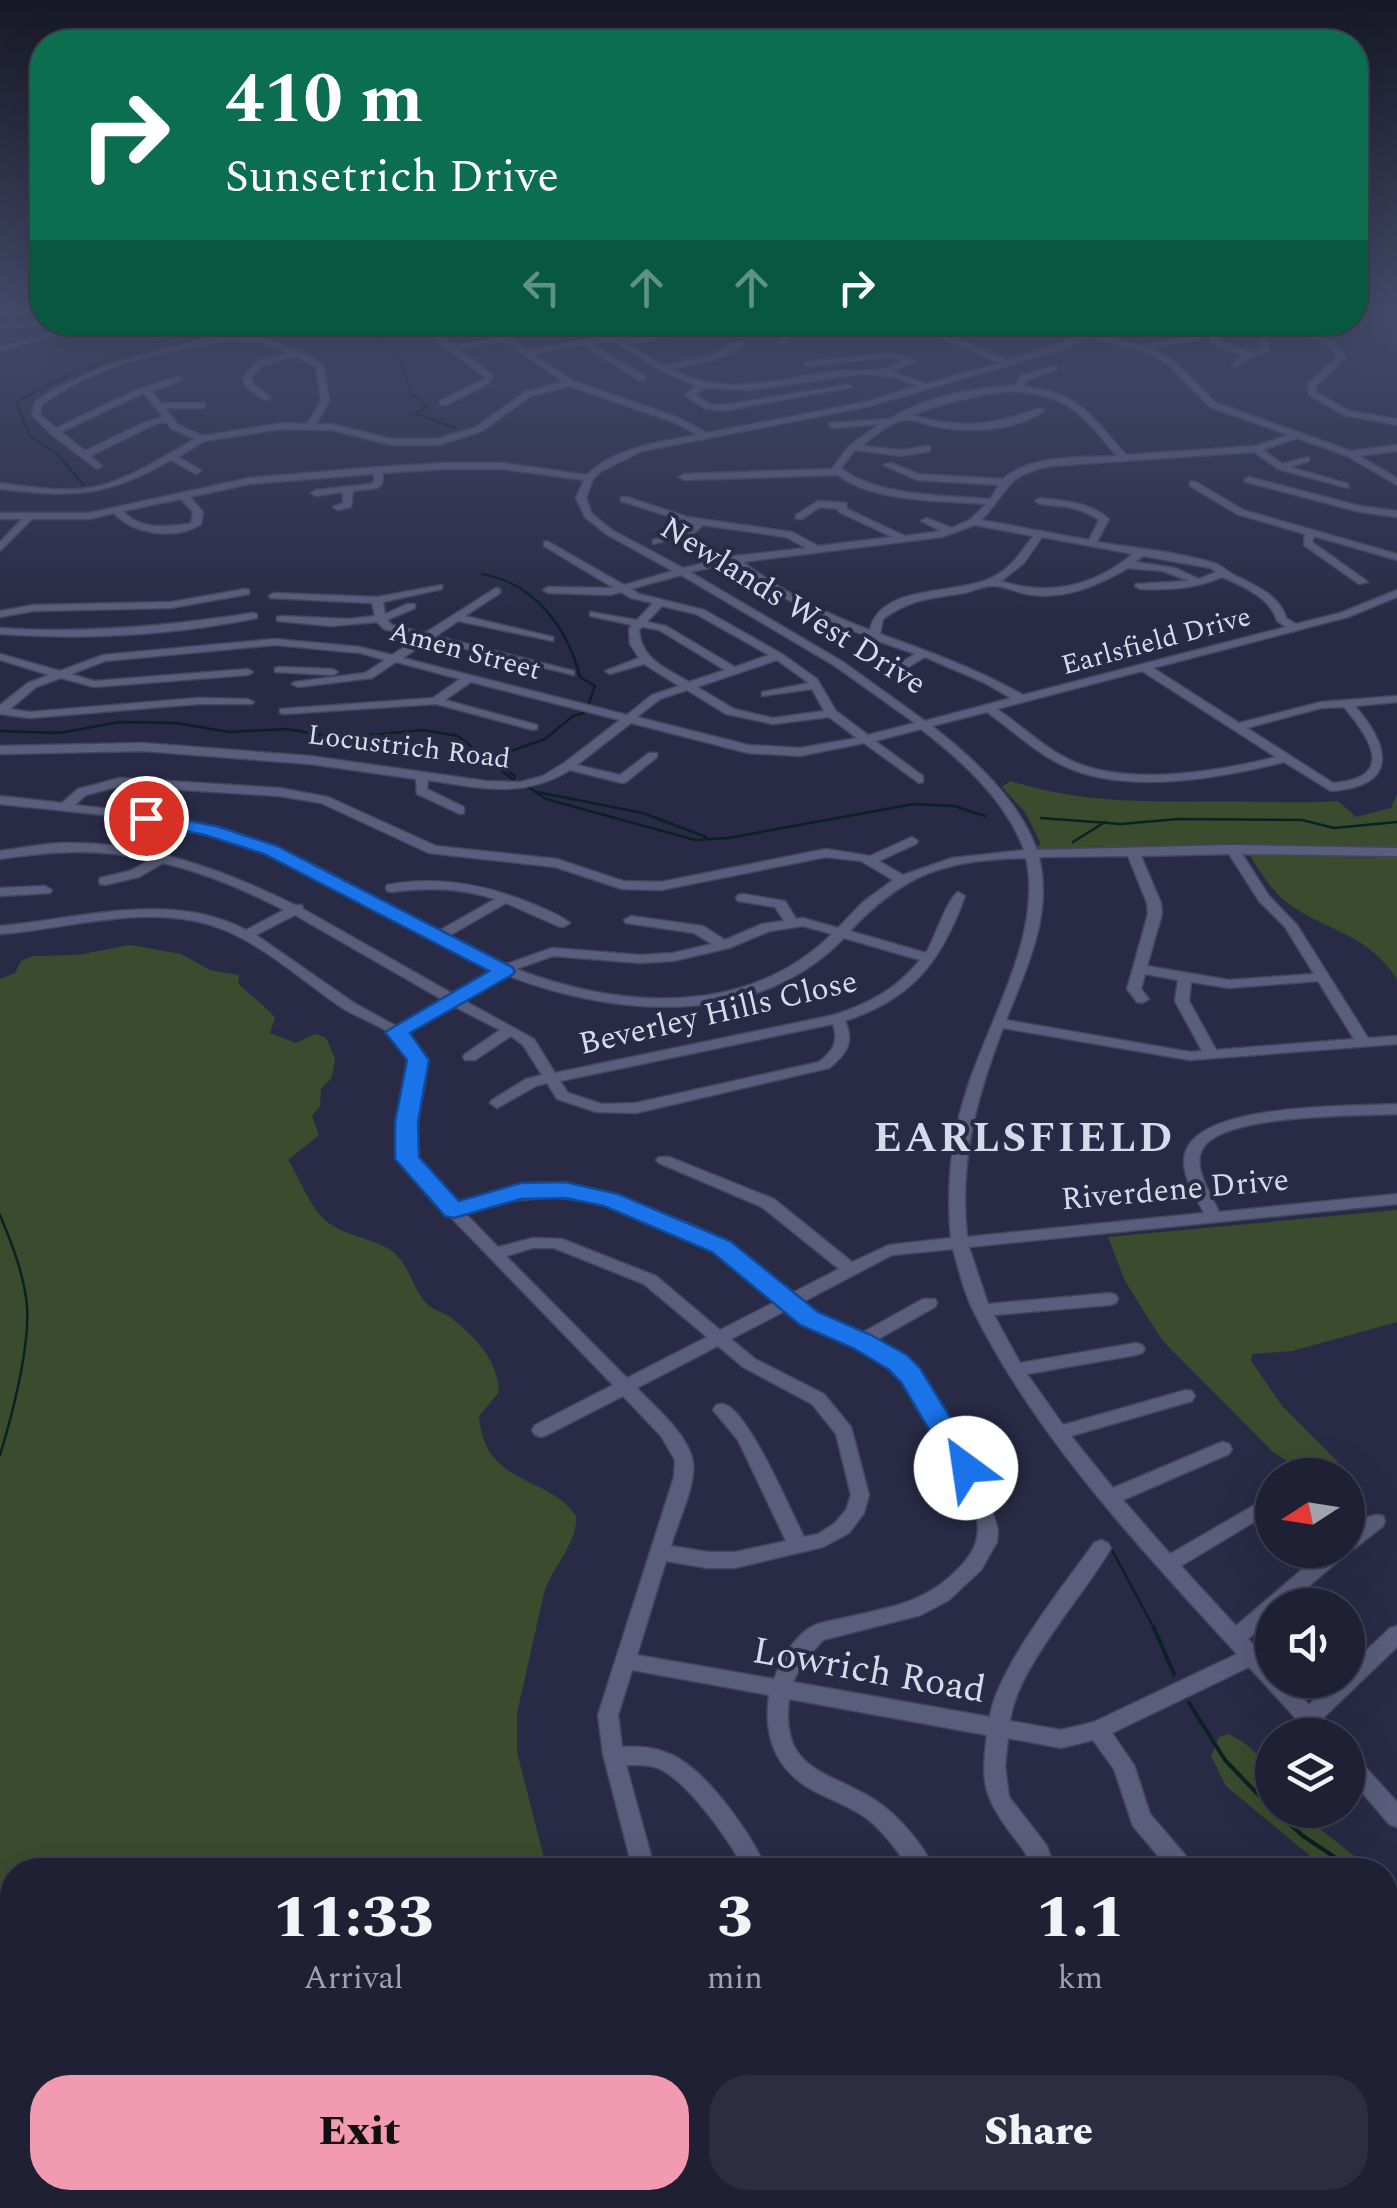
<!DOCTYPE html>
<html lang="en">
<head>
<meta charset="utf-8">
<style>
  body { margin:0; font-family:Spectral,serif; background:#2c2d40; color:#f1f3f6; height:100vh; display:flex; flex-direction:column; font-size:38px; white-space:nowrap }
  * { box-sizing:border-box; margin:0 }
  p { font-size:32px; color:#a1a3ac }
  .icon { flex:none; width:55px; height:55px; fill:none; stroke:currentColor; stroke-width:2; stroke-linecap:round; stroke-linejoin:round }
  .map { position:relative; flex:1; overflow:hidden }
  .details { position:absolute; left:0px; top:1858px; width:1398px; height:352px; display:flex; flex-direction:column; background:#1f2034; border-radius:40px 40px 0 0; box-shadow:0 10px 40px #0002,0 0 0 2px #3c3e4f }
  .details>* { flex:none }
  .guide { position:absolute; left:30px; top:30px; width:1338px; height:305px; border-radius:40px; box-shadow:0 10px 40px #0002,0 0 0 2px #3c3e4f; background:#0b6e4f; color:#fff; overflow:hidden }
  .needle { width:65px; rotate:258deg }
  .fabs { position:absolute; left:1255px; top:1458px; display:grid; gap:20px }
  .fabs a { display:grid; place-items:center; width:110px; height:110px; border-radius:50%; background:#1f2034; box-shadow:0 10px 40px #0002,0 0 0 2px #3c3e4f; font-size:50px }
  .pin { position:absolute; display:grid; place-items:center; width:85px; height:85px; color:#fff; margin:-42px; border:5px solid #fff; border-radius:50%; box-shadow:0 2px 10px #0007 }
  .me { position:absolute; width:110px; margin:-55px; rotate:329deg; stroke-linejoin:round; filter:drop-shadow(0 0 8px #0008) }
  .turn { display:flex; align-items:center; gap:35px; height:210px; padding:0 30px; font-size:45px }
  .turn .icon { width:130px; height:130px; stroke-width:2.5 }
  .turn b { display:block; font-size:70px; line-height:85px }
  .lanes { display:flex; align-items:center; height:95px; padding:0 30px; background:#0003; justify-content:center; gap:50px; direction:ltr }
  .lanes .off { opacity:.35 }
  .eta { display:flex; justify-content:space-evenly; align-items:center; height:170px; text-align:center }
  .eta b { font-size:60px; font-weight:800; line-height:70px }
  .cta { display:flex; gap:20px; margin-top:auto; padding:20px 30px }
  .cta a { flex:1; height:115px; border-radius:40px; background:#f19ab1; color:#111; font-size:40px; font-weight:800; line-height:115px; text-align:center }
  .cta a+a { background:#2c2d40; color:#f1f3f6 }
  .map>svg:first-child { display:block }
  .green { fill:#3a4c2d }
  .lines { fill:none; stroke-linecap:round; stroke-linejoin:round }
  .stream-far1 { stroke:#0a2224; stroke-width:2.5 }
  .stream { stroke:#0a2224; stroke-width:4 }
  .minor-casing { stroke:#45465d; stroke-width:3 }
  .minor { fill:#5a5d7b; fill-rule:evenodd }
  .route { fill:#1a73e8; stroke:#114b97; stroke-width:2.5 }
  .labels { text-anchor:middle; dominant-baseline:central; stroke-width:8; stroke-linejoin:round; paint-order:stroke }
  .far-street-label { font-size:28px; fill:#d8daec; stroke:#292b46 }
  .street-label { font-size:32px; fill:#d8daec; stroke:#292b46 }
  .near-street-label { font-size:38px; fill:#d8daec; stroke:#292b46 }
  .district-label { font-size:42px; font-weight:bold; letter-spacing:2.5px; fill:#d8daec; stroke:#292b46 }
</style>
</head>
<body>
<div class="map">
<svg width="1397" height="2208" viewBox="0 0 1397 2208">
  <rect width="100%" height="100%" fill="#292b46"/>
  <!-- green -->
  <g class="green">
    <path d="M1010,781C1097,808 1171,800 1259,802C1286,802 1311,803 1338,801L1356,817L1391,808L1397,794V979C1367,933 1330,933 1289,904C1267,888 1257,864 1241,843L1059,849L1048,858L1015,859L1041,844L1025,812L1002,787Z"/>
    <path d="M130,945L181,954L210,970L239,975L238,983C251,997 263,1003 275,1018L270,1033L296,1043L315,1034L326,1038L335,1058L332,1077L321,1089L320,1106L312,1116L319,1135L288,1160C301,1180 310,1210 330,1224C349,1237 374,1238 393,1252C410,1266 411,1285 425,1302C432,1311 442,1311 450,1317C475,1337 497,1358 499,1392L479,1416C484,1487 550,1475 576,1516C578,1543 552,1567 544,1593L517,1713V1752L547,1870H12V2198H918L923,2208H0V979L15,973L21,961L33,956L77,955Z"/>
    <polygon points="1397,1210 1397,1322 1292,1351 1252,1354 1251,1361 1283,1407 1337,1461 1338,1468 1332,1475 1308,1475 1273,1452 1162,1340 1125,1281 1108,1237"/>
    <path d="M1228,1734C1262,1748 1272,1776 1272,1810H1296L1372,1870H1332L1314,1859L1226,1786L1211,1756L1219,1737Z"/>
    <polygon points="1385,1883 1397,1893 1397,1996 1385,1988"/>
    <polygon points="1385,2065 1397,2066 1397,2208 1144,2208 1157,2198 1385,2198"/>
  </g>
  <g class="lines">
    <!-- stream-far1 -->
    <g class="stream-far1">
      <path d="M351,322C384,343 403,353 411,393L427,406L416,414L455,428"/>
      <path d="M84,485L57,454L30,436L16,403C76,364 147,352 212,322"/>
      <path d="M482,574C535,583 568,629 580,677L595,686L589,703"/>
      <polyline points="0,731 59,733 120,722 177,723 229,732 287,729 338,738 423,730 458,736 517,783"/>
      <polyline points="514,780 515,776 502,767 511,751 545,739 573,716 584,713"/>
      <polyline points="528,787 546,799 695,840 728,838 914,804 954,806 985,816"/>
      <polyline points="537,792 643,813 706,837"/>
      <polyline points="1041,818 1121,824 1178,819 1302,820 1334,828 1397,822"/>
      <polyline points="1073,842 1105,822"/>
      <path d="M0,1215C12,1244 24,1274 27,1306C30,1347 12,1416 0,1455"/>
      <polyline points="1112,1550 1155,1630"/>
    </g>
    <!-- stream -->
    <g class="stream">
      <polyline points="1154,1628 1174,1674"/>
      <polyline points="1189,1703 1225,1760 1272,1809"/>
      <polyline points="1274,1810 1303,1836 1354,1870"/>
      <polyline points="1385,1911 1389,1915"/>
    </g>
    <!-- minor casing -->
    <g class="minor-casing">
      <g id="minor">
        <polygon points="39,311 35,313 0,316 0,312"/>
        <polygon points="42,321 54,323 50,325 0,328 0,324"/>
        <polygon points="92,322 107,322 0,351 0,347"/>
        <path d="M273,322H283L261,337L315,358L324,366L329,401L316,424H331L392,439H437L476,427L525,392L563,382L504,341L458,349L493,376L488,384L446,405H440V401L482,380L485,377L425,332L432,330L453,346L499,338L477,322H487L528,350L607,336L588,322H598L623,340L683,330V334H680L628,344L664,366L711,355L737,342H743V346L717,359L670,369C728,399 777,378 837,371C852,369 870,373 883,369C890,367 898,364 905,361L893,357L808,366L804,364L808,362L893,353L917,361L891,372L927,384L999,363L906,322H918L1007,360L1061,344L1103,322H1114L1094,333L1141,346L1217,331L1280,328L1308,332L1332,341L1346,357L1315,387L1316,392L1349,411L1397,419V425L1344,415L1309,395L1308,384L1338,357C1334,353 1331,348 1327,345C1301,326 1246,333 1216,336L1222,342L1250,352L1262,348L1261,340L1268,342L1269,351L1244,361L1236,367L1232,365L1243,355L1216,346L1208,337L1151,348L1173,360L1216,403L1351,451L1397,445V451L1359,456L1397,478V485L1347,456L1297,438L1263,450L1282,464L1309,457V461L1290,467L1348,484V488L1278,469L1254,452L1051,466C1002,476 1012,489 981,520L1089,540L1099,520C1081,507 1061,506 1040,504L1035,501L1040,498C1065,501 1090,502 1109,519L1097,542C1134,548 1178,552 1214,563C1221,565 1227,571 1234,575C1253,584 1281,596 1286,618L1296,624L1340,613L1397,590V597L1348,617L1153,668L1239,723L1321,702L1397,696V702L1355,706C1392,749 1397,786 1331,791L1284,762C1220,778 1124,796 1062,765C1035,752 1012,730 987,712L932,726C974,759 1018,799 1037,850L1232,845L1397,848V856L1242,854L1269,896L1297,925L1368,1038L1397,1036V1044L1190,1060L1003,1028C976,1099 959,1161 967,1237L1204,1213C1196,1197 1180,1174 1185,1154C1198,1102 1353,1107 1397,1104V1114C1359,1116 1215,1113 1201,1152C1194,1170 1212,1196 1219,1212L1397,1194V1204L969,1247L988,1304L1110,1293L1116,1295L1118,1299L1116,1303L1110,1305L994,1315L1020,1363L1136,1343L1142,1345L1145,1349L1142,1353L1136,1355L1027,1374L1063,1425L1186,1390L1192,1391L1195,1396L1192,1401L1071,1436L1113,1488L1217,1444L1223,1442L1229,1444L1232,1449L1229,1454L1123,1500L1170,1554L1272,1495V1511L1181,1566L1236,1626L1325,1550H1348V1533C1358,1525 1369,1511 1383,1516L1385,1521L1383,1526L1355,1548L1347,1550L1345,1555L1287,1605H1272V1617L1248,1639L1272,1665V1680H1287L1309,1705L1335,1680H1348V1668L1390,1628L1397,1626V1647L1322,1719L1334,1735H1311L1249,1667L1112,1733L1134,1765L1150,1814L1192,1863L1195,1870H1170L1133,1826L1114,1769L1093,1740L1061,1748L1008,1738L1005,1766L1009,1797L1047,1846L1055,1870H1033C1029,1856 1021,1846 1012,1835C983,1795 981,1783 987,1735L789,1699C780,1771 827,1770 875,1800C898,1815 923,1844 935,1870H911C897,1851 884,1831 865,1817C850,1807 832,1800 816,1792C777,1772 763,1738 769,1695L632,1670L618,1715L622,1747C639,1746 655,1747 670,1754C707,1770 751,1834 767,1870H745C730,1841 688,1781 658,1768C648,1764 637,1765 626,1765L655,1870H633L603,1754L598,1715L674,1477L675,1460L661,1436L623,1396L547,1435L541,1437L535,1435L532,1430L535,1425L613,1385L408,1173C404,1163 400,1155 399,1144C396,1114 420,1085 408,1054C399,1029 361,1021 341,1007C303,981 268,949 227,931C156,900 73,928 0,934V926C81,919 170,890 246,930L284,910C245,890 206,873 163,863L139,877L105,885L100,884L99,881L100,878L130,871L150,860C100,848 51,851 0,859V851C21,848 41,844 62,843C144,841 222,869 295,905H302L303,909L453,994L494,970C416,934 343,885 263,852C180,818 88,814 0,804V796L62,803L78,789L120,778L279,788L328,797L436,846L557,859L623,881L661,882L826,849L870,856L912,837L918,841L916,844L879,861L903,875L952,858L1024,850C1006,800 962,761 921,729L875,741L923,776V782L919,783L864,743L800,756L748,753L631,723L577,765L620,775L649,753H657V757L626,782L622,783L570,770C523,799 479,788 428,780L427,789L464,807V813L460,814L417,794L416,779L310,764L143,751L0,754V746L143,743L310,756L486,781L521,782L543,776L564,763L620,720L471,682L445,700L537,725V729L533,730L436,704L284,714L280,713V709L433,698L460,679L396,662L372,678L298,687L292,684L294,682L365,673L385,660L360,653L275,645L105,661L71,674L94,681L248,669L253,672L248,675L94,687L61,678L36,687L10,709L30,712L198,698L248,699L254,702L252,704H198L30,718L0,714V705L28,683L49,675L0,660V654L60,671L103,655L275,639L360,647L392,655L418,638L384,629L377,622L331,626L277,621V617L281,616L348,619L375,616L372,603L270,598L269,596L274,593L377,597L442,585V589L383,602L385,614L407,604H415V608L387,620L392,625L425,633L496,588L500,589V593L465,616L553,637V641L458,621L436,636L574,671V675L429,640L403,658L627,715L652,695L679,686L644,664L610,674L605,671L639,658L630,644L629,629L632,625L590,616V612L637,620L653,603L631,598L621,592L610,595L548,593L543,590L548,587L614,588L544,546V542L547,541L624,585L673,571L606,534L585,517L576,498L584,480L503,469H444L383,473L382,484L377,488L353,491L351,507L338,510L333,507L343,503V492L316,496L311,493L316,490L371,484L374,481V474L249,484L190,497L203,512L201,524C178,540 133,535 114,513L89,519H32L0,551V542L22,519H0V513H89L249,478L378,467L444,463H503L587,475C615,447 660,442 698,435L673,422L570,386L531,396L482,431L438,445H392L331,430L281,429L204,441L178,457L199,469L201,471L196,474L171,460C105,498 73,497 0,489V483C31,487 65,493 95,487C132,478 163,457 195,439L172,429L166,422L158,423L90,456L102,466L97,469L51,434L32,415L35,402L52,390L105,366L204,339L253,336ZM1088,337L1149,353L1167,364L1210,407L1289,435L1255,446L1126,455C1092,417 1078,390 1022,387L1026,380L1056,370V366H1053L1020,376L1014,386C973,387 923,398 890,419L830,423L829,425L833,428L880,424L849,446L832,469L684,474L679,477L684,480L838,475C872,502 944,501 986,504L971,519L952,528L926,518L921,521L941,531L905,536L847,509L846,503L818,501L796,515V519H802L820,507L838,509L839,512L892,537L818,546L792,532L687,517L627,497H621V501L693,524L687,530L653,540V544L693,534L703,525L786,537L806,548L734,556L683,568L612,530L592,514L586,498L593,479L600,472L642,451L866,407L1067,348ZM232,340L260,342L289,353L256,362L243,378L246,387L264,400L271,398L253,384L251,378L262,366L296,356L316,367L321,401L307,424L281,423L203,436L178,425L165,408H202L205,407V403H161L151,391L180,381L181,379L177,377L132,392L56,428L40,415L42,405C95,365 167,349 232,340ZM612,340L660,370L696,386L685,395L704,408L723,411L852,387L848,385L723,405L709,404L695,395L704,388L750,390L860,374L893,377L918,386L865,402L707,433L679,418L573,381L533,354L582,345L639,380H645V376L591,344ZM1010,391C1070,395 1080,413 1117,456C1081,458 1031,454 1003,479L918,474L891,463L883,465L917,480L999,485L990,499C945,495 876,497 841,468L855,450L902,456L930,451V447L927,446L902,450L861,446C873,437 886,425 900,421C911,417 927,425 938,427C973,433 1014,431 1044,411L1040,408C991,426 962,429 911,415C944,403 975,395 1010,391ZM144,393L163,417L143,423L85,451L61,432ZM181,499L193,512L191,523L188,524C164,527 140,530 123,511ZM975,525L1033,536C1022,551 1012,567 995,576C961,596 880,582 870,630C824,613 783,592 743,562L942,537ZM1042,537L1133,554C1094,586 1049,597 1001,581L1024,563ZM1143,556L1211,568L1216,572L1199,579L1175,568L1135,562ZM733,563C775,596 819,618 869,637L870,641H878L915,654L889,670V674H897L925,657L983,682L1011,698L925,721L843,662L690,572ZM1128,568L1163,571L1189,581L1136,584L1135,586L1140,589C1168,590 1196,589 1222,577C1243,586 1271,598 1277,621L1286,627L1023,695C977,669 930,652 880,634L883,619C913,598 929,599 964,593C973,591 985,585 994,586C1006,586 1019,594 1032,595C1067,599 1099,585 1128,568ZM681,575L835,666L915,723L868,735L836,711L817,679L782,654L704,610L639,594L631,589ZM662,606L696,614L769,655L735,667L666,626L647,622ZM642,627L659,630L725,670L689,682C665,667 642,661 639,630ZM777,660L809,683L762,692V696L812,689L824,711L773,718L734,709L697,687ZM1142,671L1276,757C1220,771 1137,785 1082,765C1050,754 1025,728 997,709ZM687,690L726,714L773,724L829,717L857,738L800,748L748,745L637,717L660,699ZM1344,707C1370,738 1397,778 1333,783L1247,728L1321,708ZM120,786L279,796L321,803L429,853L555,867L622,889L661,890L826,857L861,861L893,880L863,902L838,928L803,918L796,919L785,901L743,894L738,895L736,898L738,901L775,907L784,921L762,924L725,940L703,926L631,916L624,920L626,923L694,933L712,944L673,953L640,955L552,948L504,965L447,937L506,903L558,926L563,927L570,923C560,915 547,910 535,905C488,885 439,875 387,885L386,888L387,891L392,892C428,887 460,888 495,899L437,932C383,902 329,870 272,846C209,821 141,812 75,805L86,795ZM1229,854L1259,901L1285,927L1314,974L1229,980L1147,966L1162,914L1161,903L1141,856ZM1128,856L1147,903L1148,914L1127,989L1137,1002L1142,1003L1149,999L1141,989L1145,974L1178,980L1175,1001L1202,1051L1190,1052L1006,1020C1027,967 1053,915 1039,857ZM1026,858C1043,932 991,1016 968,1086C951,1136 946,1186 951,1238L889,1245L852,1262L774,1199L669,1157H659L656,1160L659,1163L762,1207L839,1269L788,1295C769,1278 752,1258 730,1244C711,1231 688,1224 667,1215C588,1185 537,1179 456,1204C441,1189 421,1175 416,1154C404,1109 451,1073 406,1032L453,1006L500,1030L465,1054L463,1057L465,1060H475L511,1036L523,1045L542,1075L526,1079L492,1100L490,1103L497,1108L536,1086L547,1083L557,1099L596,1112L636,1113L829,1068C846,1055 855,1042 845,1021C913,998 941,962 965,896L958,892C947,899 935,938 926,953L850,931C906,872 946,860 1026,858ZM295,915L443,1000L396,1026L354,1003L256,935ZM803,926L832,934C746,1018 621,1009 516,969L553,956L640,963L673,961L729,948L770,931ZM844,938L920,960C897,989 868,1004 834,1015L555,1073L534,1039L463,1000L506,975C615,1017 756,1029 844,938ZM1318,981L1354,1039L1216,1050L1189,1001L1191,982L1229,988ZM833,1024C839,1042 833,1051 819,1062L636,1103L602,1104L568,1093L560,1081ZM554,1197C607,1202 672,1222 716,1250C738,1264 756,1284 775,1302L720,1330L656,1276L562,1239L533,1238L498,1247L464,1212L507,1201ZM533,1248H554L644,1284L707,1337L627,1378L506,1256ZM953,1249C959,1271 965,1295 975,1314C1039,1441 1141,1549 1237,1654L1094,1722L1061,1730L1010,1721C1017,1667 1083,1597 1111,1548L1108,1543L1101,1540L1094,1543C1065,1584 996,1670 990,1717L793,1682L801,1665L823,1640L921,1615L949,1600L981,1570L997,1542L998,1530L987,1494L944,1413L905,1360L875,1341L935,1307L937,1303L935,1299H923L860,1334L822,1318L799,1304L892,1255ZM785,1311C818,1335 862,1340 892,1368C921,1394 945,1443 961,1477C977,1512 990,1536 960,1567C925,1604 890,1607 844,1618C832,1621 818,1622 808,1629C791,1641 781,1661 774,1679L637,1655L666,1561L708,1568H735L823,1547L849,1533L864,1513L869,1495L851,1427L824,1394L755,1359L731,1339ZM718,1346L743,1367L812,1404L836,1434L851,1495L846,1510L835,1523L818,1534L804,1537C792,1514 747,1407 723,1404C721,1403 718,1405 716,1405L713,1410L738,1440L786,1541L735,1552H708L671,1546C677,1524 696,1485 693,1463C690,1436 655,1407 637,1388Z"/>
        <polygon points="294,322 317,322 318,324 314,326"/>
        <polygon points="791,322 799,322 784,343 778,343"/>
        <polygon points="1249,477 1360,506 1397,511 1397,517 1360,512 1246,482 1244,480"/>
        <polygon points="1190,482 1196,482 1243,510 1397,554 1397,560 1314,536 1312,542 1368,582 1359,584 1304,545 1305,534 1237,514 1190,486"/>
        <polygon points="245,589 249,590 249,594 171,608 33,611 0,617 0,611 33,605 171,602"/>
        <path d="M253,613L257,614V618C173,635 86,640 0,634V628C85,634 169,626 253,613Z"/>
        <polygon points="279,667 333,669 338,672 333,675 275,672 275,668"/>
        <polygon points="45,886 52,890 50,893 0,896 0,888"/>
        <polygon points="1348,1753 1355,1756 1397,1802 1397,1827 1389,1824 1348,1776"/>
      </g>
    </g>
    <!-- minor -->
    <use href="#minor" class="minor"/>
  </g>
  <!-- sky -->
  <linearGradient id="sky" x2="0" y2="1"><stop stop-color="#171826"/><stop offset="0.5" stop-color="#434a68"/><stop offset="1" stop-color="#434a68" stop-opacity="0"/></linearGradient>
  <rect width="1397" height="620" fill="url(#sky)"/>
  <!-- route -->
  <polygon class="route" points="146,813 216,826 277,846 512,967 515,971 512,975 410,1033 429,1060 418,1122 419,1157 459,1201 521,1183 565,1182 618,1194 730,1241 818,1312 871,1335 907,1355 920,1368 976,1460 980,1468 976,1475 966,1478 956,1475 901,1382 888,1369 853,1348 800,1325 712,1252 604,1206 565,1198 521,1199 454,1218 445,1216 395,1159 395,1122 407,1060 385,1032 489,971 264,854 205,835 140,822 137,818"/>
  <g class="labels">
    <!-- far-street labels -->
    <g class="far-street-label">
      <text transform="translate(1156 641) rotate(-15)">Earlsfield Drive</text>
      <text transform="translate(465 651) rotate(15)">Amen Street</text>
      <text transform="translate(409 747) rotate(7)">Locustrich Road</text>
    </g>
    <!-- street labels -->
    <g class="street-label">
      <text transform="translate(793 606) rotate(32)">Newlands West Drive</text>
      <text transform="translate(718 1013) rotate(-13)">Beverley Hills Close</text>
      <text transform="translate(1175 1190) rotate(-5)">Riverdene Drive</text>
    </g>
    <!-- near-street labels -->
    <g class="near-street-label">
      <text transform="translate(869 1671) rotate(10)">Lowrich Road</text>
    </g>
    <!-- district labels -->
    <g class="district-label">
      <text x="1024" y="1138">EARLSFIELD</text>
    </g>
  </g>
</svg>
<div class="fabs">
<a><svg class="needle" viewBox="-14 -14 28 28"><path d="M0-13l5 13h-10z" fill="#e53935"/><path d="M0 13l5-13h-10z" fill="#a1a3ac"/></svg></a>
<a><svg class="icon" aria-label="sound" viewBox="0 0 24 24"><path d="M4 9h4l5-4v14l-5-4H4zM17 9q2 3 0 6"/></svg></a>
<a><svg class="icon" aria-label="layers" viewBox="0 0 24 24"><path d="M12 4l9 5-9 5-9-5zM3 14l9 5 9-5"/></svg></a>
</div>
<div class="pin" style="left:146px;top:818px;background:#d93025"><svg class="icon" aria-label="arrive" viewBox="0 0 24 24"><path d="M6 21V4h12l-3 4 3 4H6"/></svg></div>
<svg class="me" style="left:966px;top:1468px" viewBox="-20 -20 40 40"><circle r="19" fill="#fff"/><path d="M0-13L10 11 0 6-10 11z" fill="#1a73e8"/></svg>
<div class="guide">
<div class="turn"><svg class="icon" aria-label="right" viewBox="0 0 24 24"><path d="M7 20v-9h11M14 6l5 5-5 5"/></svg><div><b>410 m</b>Sunsetrich Drive</div></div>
<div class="lanes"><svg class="icon off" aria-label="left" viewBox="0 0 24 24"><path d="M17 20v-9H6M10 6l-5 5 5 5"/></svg><svg class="icon off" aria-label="ahead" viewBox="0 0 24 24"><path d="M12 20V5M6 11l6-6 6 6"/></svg><svg class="icon off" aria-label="ahead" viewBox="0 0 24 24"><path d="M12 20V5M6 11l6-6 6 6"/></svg><svg class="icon" aria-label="right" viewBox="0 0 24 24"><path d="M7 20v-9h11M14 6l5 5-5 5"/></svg></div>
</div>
<section class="details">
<div class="eta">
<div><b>11:33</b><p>Arrival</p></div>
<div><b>3</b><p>min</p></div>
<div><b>1.1</b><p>km</p></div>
</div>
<div class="cta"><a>Exit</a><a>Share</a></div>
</section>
</div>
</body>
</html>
